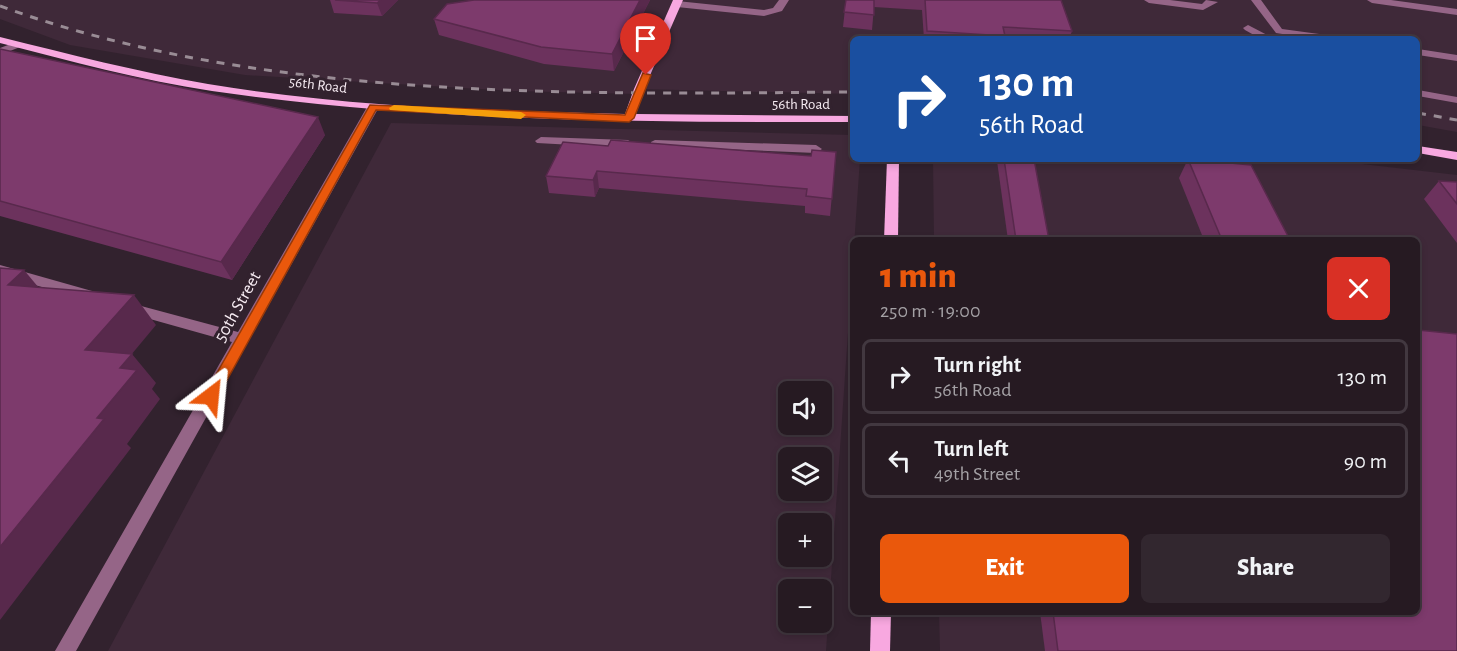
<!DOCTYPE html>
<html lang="en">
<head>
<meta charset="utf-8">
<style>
  body { margin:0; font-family:"Alegreya Sans",sans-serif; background:#32272f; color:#f1f3f6; height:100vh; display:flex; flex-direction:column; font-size:22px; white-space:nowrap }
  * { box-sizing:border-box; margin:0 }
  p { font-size:20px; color:#a4a1a5 }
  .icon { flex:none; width:33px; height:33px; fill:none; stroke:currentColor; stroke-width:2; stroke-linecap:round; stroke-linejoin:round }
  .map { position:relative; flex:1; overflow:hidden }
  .details { position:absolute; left:850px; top:237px; width:570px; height:378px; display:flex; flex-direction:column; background:#261a22; border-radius:9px; box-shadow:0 3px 9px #0003,0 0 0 2px #423840 }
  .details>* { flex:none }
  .top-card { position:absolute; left:850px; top:36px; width:570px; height:126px; border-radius:9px; box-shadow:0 3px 9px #0003,0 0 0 2px #423840; background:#1a4fa0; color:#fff; overflow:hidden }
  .tools { position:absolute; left:778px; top:381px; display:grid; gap:12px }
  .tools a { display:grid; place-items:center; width:54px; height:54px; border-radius:9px; background:#261a22; box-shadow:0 3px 9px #0003,0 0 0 2px #423840; font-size:30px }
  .pin { position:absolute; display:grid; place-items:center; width:51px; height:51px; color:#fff; margin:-62px -26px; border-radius:50% 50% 50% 0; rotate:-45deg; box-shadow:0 0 6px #0007 }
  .pin .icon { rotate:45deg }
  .me { position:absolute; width:66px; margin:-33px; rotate:29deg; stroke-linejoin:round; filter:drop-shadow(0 0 4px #0008) }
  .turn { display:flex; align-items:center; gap:21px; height:126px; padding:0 30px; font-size:27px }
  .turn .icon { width:78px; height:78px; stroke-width:2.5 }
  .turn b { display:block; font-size:42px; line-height:51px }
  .round { display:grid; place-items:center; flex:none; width:63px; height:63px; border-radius:9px; background:#32272f }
  .overview { display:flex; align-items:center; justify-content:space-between; height:102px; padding:0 30px }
  h1 { font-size:36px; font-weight:800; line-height:45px; color:#ea580c }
  .cta { display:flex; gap:12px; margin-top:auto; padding:12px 30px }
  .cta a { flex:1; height:69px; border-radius:9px; background:#ea580c; color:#fff; font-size:24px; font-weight:800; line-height:69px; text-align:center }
  .cta a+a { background:#32272f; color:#f1f3f6 }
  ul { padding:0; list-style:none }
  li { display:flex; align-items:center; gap:18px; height:75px; margin:0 12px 9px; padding:0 18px; border:3px solid #423840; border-radius:9px }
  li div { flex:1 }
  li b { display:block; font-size:22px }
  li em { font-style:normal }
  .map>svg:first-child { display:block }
  .built { fill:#3f2939; fill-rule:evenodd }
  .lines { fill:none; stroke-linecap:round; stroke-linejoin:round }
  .minor { fill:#956587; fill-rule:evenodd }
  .major { fill:#f8a8e0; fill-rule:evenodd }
  .rail { stroke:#998c95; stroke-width:3; stroke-dasharray:8 8; stroke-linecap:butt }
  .wall { fill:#6c325d }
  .shaded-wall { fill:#58294c }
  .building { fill:#7d3a6c; stroke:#58294c; stroke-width:1.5 }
  .route { fill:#ea580c; stroke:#983908; stroke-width:1.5 }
  .slow { fill:#f59e0b }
  .labels { text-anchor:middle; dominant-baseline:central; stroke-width:6; stroke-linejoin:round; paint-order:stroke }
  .far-street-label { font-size:15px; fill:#f6ebf2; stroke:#32222e }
  .street-label { font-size:18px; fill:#f6ebf2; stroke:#32222e }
</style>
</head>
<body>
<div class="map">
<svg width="1457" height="651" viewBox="0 0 1457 651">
  <rect width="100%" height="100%" fill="#32222e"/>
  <!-- built -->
  <g class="built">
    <polygon points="0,0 1457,0 1457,132 1418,125 1418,39 854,39 853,94 639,89 637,94 514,91 245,75 70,45 0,19"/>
    <path d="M391,123L853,135L854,159H860L826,651H108ZM789,392H822V424H789ZM789,458H822V490H789ZM789,524H822V556H789ZM789,590H822V622H789Z"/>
    <polygon points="933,159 1319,159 1457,175 1457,651 940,651 939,612 1418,612 1418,240 934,240"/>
  </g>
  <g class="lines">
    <!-- minor -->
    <g class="minor">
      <polygon points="779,0 789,0 782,11 764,16 677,7 672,4 677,1 764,10 773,8"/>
      <polygon points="1144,0 1170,0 1202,4 1206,0 1218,2 1203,10 1149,3"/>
      <polygon points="1251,0 1261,0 1282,29 1334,36 1339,39 1314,39 1276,33"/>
      <polygon points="1367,0 1391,0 1457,9 1457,15 1372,3"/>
      <polygon points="1248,25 1271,37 1273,39 1261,39 1245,30 1243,28"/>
      <polygon points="16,42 21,45 20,47 0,55 0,48"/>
      <polygon points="1418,49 1457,55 1457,61 1418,55"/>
      <polygon points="1418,90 1457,97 1457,103 1418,96"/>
      <polygon points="373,104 379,107 76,651 55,651 232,342 125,312 123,308 130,303 238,332 367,107"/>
      <polygon points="541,137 628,140 634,144 628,148 537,143 535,141"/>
      <polygon points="655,140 816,145 822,149 816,153 651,146 651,142"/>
      <polygon points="0,265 92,291 94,295 87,300 0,275"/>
    </g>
    <!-- major -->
    <g class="major">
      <path d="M673,0H683L644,89L636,114L854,116V122C639,122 425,122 212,91C140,80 70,61 0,43V37C69,54 138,72 208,84C346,107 486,111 625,114L634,89Z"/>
      <polygon points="1418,146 1457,152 1457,160 1418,153"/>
      <polygon points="887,159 899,159 898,240 884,240"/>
      <polygon points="871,612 891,612 890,651 870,651"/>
    </g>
    <!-- rail -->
    <g class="rail">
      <path d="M0,6C263,102 577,94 854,92"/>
      <polyline points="1418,113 1457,120"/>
    </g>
  </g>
  <!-- wall -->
  <g class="wall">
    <polygon points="330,0 398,0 382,16 334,13"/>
    <polygon points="474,0 650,0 614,71 544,64 439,35 434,19"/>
    <polygon points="846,0 1061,0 1072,31 1069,39 924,39 922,10 874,7 872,30 843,27"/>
    <polygon points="0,49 325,135 232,280 0,216"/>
    <polygon points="608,146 811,156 836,152 830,216 805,213 805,206 599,188 595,197 549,193 546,176"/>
    <polygon points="998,159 1034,159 1049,240 1008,240 997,161"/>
    <polygon points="1188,159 1290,240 1204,240 1179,178"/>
    <polygon points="1439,181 1457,182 1457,243 1424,199"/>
    <polygon points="1040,612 1418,612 1457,651 1045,651"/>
  </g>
  <!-- shaded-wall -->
  <g class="shaded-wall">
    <polygon points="381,0 398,0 382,16 377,3"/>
    <polygon points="640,0 650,0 614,71 612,54"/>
    <polygon points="318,117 325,135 232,280 221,262"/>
    <polygon points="597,171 599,188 595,197 593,180"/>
    <polygon points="24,270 49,300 8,285"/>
    <polygon points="134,295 156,325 111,379 85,350"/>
    <polygon points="132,354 156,383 152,389 160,399 127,444 131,448 0,620 0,547 97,418 120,368"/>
  </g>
  <!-- building -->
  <g class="building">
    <polygon points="335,0 381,0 377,3"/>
    <polygon points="474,0 640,0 612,54 541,47 434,19 447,4"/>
    <polygon points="846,0 874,0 874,15 844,12"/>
    <polygon points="925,0 1061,0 1072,31 1003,27 1005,36 927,31"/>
    <polygon points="0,49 318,117 221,262 0,201"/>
    <polygon points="611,140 811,156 812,150 836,152 832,199 806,196 807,189 597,171 593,180 546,176 563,142 608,146"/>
    <polygon points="1004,159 1034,159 1049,240 1016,240"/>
    <polygon points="1188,159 1251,165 1290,240 1222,240"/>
    <polygon points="1439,181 1457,182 1457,204"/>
    <polygon points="0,268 24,270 8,285 134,295 85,350 132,354 120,368 137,370 97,418 104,419 0,547"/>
    <polygon points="1418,330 1457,334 1457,651 1058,651 1053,612 1418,612"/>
  </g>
  <!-- route -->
  <polygon class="route" points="643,73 651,75 634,118 629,122 376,110 216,400 206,400 204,396 206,392 370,105 625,115"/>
  <!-- slow -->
  <polygon class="slow" points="394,105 521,112 526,115 521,119 390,110 389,108"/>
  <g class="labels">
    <!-- far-street labels -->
    <g class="far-street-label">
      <text transform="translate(318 85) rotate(7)">56th Road</text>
      <text x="801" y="104">56th Road</text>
    </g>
    <!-- street labels -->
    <g class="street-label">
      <text transform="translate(238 307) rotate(-61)">50th Street</text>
    </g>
  </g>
</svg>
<div class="tools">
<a><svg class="icon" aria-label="sound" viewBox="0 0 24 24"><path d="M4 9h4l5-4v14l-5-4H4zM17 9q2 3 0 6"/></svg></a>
<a><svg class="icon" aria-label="layers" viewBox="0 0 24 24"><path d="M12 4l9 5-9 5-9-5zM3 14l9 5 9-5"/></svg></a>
<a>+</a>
<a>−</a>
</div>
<div class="pin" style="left:646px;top:75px;background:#d93025"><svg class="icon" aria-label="arrive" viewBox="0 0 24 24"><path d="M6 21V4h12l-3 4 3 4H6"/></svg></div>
<svg class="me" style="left:211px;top:396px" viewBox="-20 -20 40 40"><path d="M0-17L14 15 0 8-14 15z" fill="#ea580c" stroke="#fff" stroke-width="4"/></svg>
<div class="top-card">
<div class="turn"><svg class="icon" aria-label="right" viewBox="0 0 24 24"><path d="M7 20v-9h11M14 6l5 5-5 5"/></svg><div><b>130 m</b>56th Road</div></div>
</div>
<section class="details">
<div class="overview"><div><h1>1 min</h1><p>250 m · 19:00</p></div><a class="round" style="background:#d93025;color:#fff"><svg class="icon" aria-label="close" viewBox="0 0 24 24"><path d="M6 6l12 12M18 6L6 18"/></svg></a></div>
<ul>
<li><svg class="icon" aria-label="right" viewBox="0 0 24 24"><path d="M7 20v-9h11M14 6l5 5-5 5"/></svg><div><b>Turn right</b><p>56th Road</p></div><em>130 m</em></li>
<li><svg class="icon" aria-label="left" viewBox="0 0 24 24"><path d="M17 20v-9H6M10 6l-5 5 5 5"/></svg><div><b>Turn left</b><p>49th Street</p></div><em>90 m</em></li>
</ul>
<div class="cta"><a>Exit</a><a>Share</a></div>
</section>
</div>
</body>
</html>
